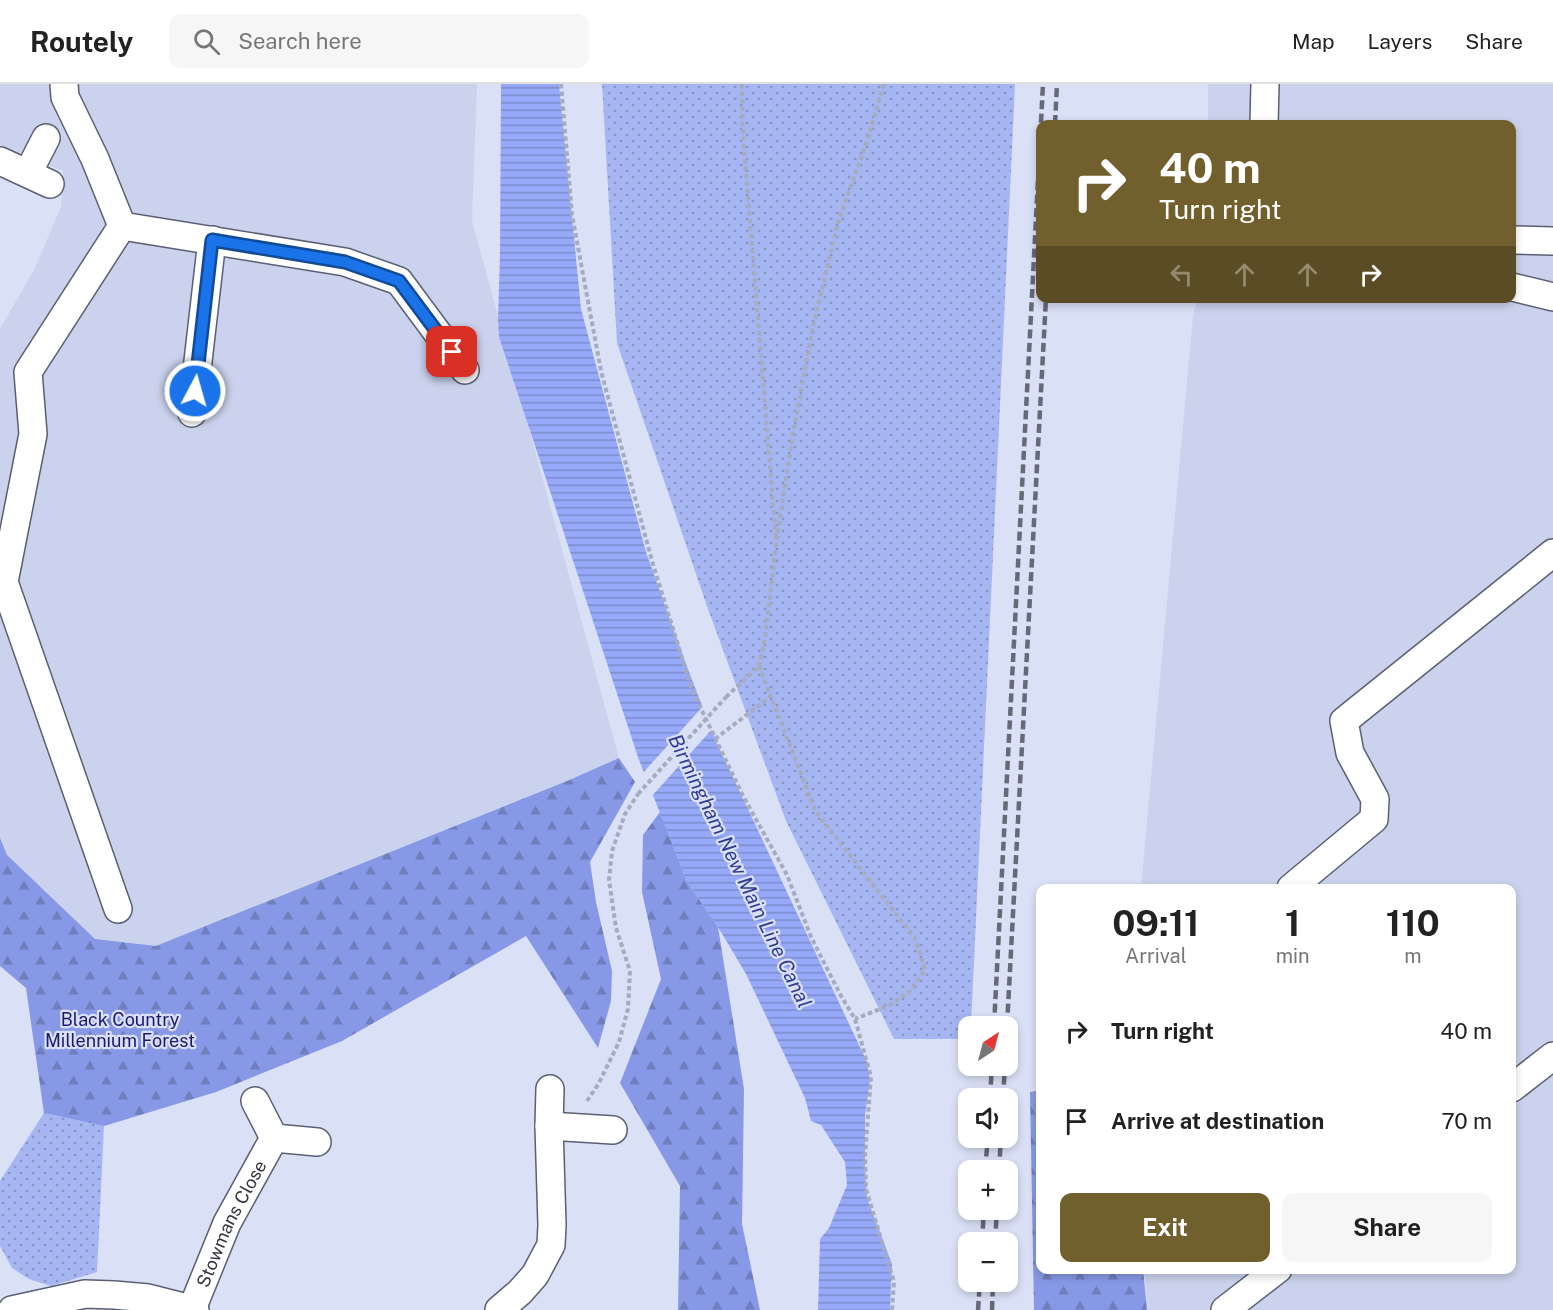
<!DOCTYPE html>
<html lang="en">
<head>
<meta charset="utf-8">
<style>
  body { margin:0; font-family:"Public Sans",sans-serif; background:#f6f6f6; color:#222; height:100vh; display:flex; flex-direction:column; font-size:22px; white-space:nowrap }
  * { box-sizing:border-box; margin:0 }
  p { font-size:20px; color:#767676 }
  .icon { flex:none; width:33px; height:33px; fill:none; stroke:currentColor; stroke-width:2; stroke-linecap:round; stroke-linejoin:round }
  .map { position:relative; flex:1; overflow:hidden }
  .details { position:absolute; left:1036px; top:800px; width:480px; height:390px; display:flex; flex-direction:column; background:#fff; border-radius:12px; box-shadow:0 3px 9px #0003 }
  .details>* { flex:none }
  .hud { position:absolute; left:1036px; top:36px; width:480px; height:183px; border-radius:12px; box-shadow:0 3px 9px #0003; background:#71602e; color:#fff; overflow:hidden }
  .needle { width:39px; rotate:36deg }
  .fabs { position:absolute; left:958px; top:932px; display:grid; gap:12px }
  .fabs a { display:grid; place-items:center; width:60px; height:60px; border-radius:12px; background:#fff; box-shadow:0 3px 9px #0003; font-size:30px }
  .pin { position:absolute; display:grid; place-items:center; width:51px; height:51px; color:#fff; margin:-26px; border-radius:12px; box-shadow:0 3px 9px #0006 }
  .me { position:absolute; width:66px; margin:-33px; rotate:6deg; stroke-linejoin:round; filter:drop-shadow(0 0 4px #0008) }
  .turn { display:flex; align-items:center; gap:21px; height:126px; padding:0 24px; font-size:27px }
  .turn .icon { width:78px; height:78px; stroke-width:2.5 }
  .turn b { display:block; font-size:42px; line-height:51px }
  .lanes { display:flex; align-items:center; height:57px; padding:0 24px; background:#0003; justify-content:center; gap:30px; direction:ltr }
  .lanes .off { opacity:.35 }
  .eta { display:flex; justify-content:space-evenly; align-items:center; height:102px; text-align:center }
  .eta b { font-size:36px; font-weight:700; line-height:42px }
  .primary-button { display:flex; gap:12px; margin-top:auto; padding:12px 24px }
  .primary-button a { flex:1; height:69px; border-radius:12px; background:#71602e; color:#fff; font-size:24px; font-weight:700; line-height:69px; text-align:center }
  .primary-button a+a { background:#f6f6f6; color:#222 }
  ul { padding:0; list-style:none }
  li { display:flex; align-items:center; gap:18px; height:90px; padding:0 24px }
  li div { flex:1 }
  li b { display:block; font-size:22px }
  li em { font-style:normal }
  header { display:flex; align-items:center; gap:36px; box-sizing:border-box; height:84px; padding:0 30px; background:#fff; border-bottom:2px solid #e0e0e0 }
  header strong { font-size:28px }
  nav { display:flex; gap:33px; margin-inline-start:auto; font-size:21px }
  .search { width:420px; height:54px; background:#f6f6f6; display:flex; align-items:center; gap:15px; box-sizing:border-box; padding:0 21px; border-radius:12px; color:#767676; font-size:22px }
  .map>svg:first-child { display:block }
  .built { fill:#cad2ed }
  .grass { fill:url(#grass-dots) }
  .forest { fill:url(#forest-firs) }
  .water { fill:url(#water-rules) }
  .pier { fill:#dae0f6 }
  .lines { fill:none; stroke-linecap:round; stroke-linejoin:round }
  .minor-casing { stroke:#5a5f72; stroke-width:30 }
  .path { stroke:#a6abbd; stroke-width:4; stroke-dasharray:4.5 3; stroke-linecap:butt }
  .minor { stroke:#fff; stroke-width:27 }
  .rail { stroke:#666976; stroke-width:4.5; stroke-dasharray:9 4.5; stroke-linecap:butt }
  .path-bridge { stroke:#a6abbd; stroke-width:4; stroke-dasharray:4.5 3; stroke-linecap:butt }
  .route-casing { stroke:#114b97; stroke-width:15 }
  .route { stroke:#1a73e8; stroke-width:10 }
  .labels { text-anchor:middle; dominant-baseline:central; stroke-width:4.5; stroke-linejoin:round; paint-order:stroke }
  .park-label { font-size:18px; fill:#1b1a73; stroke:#dae0f6 }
  .street-label { font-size:18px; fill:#34363f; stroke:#dae0f6 }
  .water-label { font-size:20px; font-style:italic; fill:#313b94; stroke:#dae0f6 }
</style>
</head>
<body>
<header>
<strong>Routely</strong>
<div class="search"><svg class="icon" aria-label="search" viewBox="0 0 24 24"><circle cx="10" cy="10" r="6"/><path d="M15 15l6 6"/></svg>Search here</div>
<nav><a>Map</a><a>Layers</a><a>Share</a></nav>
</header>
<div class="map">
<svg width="1553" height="1226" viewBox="0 0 1553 1226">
  <defs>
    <pattern id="grass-dots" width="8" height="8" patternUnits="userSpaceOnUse" patternTransform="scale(1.5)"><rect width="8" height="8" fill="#a6b6f2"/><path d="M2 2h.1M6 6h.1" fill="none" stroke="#8895c5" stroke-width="1.8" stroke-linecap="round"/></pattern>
    <pattern id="forest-firs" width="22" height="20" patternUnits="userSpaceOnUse" patternTransform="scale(1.5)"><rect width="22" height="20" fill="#8799e6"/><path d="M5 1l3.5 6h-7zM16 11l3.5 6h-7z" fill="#6f7ebc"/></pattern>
    <pattern id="water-rules" width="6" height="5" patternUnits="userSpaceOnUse" patternTransform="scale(1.5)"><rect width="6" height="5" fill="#97aaf9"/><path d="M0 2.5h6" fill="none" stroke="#7c8bcb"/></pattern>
  </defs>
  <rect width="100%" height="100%" fill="#dae0f6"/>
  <!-- built -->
  <g class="built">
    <polygon points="0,0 477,0 472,137 619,674 567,697 342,957 216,1008 104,1042 44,1029 26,904 0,882 0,245 34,186 61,123 63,87 0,61"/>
    <polygon points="1208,0 1553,0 1553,1226 1148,1226 1144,1185 1512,1185 1512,804 1141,804 1193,232 1197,215 1512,214 1512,40 1208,40"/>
  </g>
  <!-- grass -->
  <g class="grass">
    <polygon points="602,0 1015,0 971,942 969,942 969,955 894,955 786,737 708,525 617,259"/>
    <polygon points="44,1029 104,1042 97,1188 51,1202 29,1195 12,1184 0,1162 0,1097"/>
  </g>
  <!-- forest -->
  <g class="forest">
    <polygon points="619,674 635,698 590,778 596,818 612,887 611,917 598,964 526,852 342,957 216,1008 104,1042 44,1029 26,904 0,882 0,754 7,771 95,855 156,862 567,697"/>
    <polygon points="660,728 687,797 718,843 744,1005 742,1140 760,1226 678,1226 680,1102 620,999 661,895 642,808 643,751"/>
    <polygon points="1041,1006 1041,1185 1143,1185 1147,1226 1034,1226 1030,1008"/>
  </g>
  <!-- water -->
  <polygon class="water" points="501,0 559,0 581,225 646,468 686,580 715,655 867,978 870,997 865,1031 865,1083 867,1114 892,1180 890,1226 818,1226 820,1155 829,1144 847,1101 845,1078 821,1041 811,1037 805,1014 746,890 718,843 687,797 639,676 499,253 498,235 500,171"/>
  <!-- pier -->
  <polygon class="pier" points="705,620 714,643 651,713 642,690"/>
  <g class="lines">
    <!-- minor casing -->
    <g class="minor-casing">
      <g id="minor">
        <polyline points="64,0 65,13 95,75 122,142 345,178 399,197 465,286"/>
        <polyline points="1264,40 1265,0"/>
        <polyline points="0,77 50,100"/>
        <polyline points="28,89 46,54"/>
        <polyline points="1512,156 1553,157"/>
        <polyline points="1512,203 1553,213"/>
        <polyline points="192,329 212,156"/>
        <polyline points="1291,804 1374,735 1375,715 1350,669 1344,637 1553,469"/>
        <polyline points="118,825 4,498 33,350 28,288 122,142"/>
        <polyline points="1512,1004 1553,972"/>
        <polyline points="549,1042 613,1046"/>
        <polyline points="274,1054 317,1058"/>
        <path id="s1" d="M192,1225L227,1139L274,1054L255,1017"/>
        <polyline points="12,1226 85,1210 114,1211 148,1214 195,1226"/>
        <polyline points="499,1226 520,1208 535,1191 551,1161 552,1141 549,1042 550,1005"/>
        <polyline points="1225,1226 1278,1185"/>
      </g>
    </g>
    <!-- path -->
    <g class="path">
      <polyline points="561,0 572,131 601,287 652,477 692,606 743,712 787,791 811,853 841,912 855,935 871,993 865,1071 866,1105 894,1198 892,1226"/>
      <polyline points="742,0 743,52 776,455"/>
      <polyline points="759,582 816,728 915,854 925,886 909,908 890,921 855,935"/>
      <polyline points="726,613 759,582 765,555 776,461 792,355 814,238 838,139 867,57 884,0"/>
      <polyline points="715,655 770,613"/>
      <polyline points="587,1017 599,999 619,958 628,925 630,887 616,844 609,796 612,767 625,730 638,710"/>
    </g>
    <!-- minor -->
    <use href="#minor" class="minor"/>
    <!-- rail -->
    <g class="rail">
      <polyline points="1055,40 1057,0"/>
      <polyline points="994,942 1043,0"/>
      <polyline points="1007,942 1046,214"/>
      <polyline points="990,1014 992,981"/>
      <polyline points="1003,1014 1005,981"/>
      <polyline points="985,1086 988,1053"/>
      <polyline points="999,1086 1001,1053"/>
      <polyline points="982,1158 984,1125"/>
      <polyline points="995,1158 997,1125"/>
      <polyline points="978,1226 980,1197"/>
      <polyline points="992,1226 993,1197"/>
    </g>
    <!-- path-bridge -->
    <polyline class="path-bridge" points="638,710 726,613"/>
  </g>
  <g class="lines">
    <!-- route casing -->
    <g class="route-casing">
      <polyline id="route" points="195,307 212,156 345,178 399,197 452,268"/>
    </g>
    <!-- route -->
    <use href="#route" class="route"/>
  </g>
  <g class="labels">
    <!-- park labels -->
    <g class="park-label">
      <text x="120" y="935">Black Country<tspan x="120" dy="21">Millennium Forest</tspan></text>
    </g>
    <!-- street labels -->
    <g class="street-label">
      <text stroke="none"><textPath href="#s1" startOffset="94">Stowmans Close</textPath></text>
    </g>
    <!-- water labels -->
    <g class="water-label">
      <text transform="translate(740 787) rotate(64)">Birmingham New Main Line Canal</text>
    </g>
  </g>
</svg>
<div class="fabs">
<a><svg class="needle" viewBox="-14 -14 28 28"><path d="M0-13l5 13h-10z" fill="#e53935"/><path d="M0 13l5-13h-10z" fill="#767676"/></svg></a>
<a><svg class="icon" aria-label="sound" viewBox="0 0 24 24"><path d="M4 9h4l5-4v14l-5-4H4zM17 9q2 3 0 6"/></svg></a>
<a>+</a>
<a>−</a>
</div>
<div class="pin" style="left:452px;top:268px;background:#d93025"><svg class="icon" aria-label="arrive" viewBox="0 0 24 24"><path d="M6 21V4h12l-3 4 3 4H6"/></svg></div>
<svg class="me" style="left:195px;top:307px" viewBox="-20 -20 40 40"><circle r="17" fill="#1a73e8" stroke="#fff" stroke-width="3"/><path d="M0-11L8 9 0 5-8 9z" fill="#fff"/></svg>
<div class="hud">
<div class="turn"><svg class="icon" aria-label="right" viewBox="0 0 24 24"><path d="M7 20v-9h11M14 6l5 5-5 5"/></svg><div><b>40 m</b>Turn right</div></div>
<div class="lanes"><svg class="icon off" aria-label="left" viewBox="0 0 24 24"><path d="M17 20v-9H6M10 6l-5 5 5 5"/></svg><svg class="icon off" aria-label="ahead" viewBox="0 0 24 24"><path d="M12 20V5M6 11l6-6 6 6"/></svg><svg class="icon off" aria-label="ahead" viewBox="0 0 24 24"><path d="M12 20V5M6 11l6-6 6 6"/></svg><svg class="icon" aria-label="right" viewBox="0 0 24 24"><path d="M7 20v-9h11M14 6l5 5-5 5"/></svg></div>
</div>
<section class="details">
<div class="eta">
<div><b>09:11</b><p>Arrival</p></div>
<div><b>1</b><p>min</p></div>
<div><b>110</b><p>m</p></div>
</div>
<ul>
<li><svg class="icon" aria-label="right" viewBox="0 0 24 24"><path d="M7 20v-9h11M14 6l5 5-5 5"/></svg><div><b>Turn right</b></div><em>40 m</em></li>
<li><svg class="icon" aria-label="arrive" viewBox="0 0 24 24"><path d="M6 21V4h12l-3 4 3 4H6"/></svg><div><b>Arrive at destination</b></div><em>70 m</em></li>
</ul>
<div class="primary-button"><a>Exit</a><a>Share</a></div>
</section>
</div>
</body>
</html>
